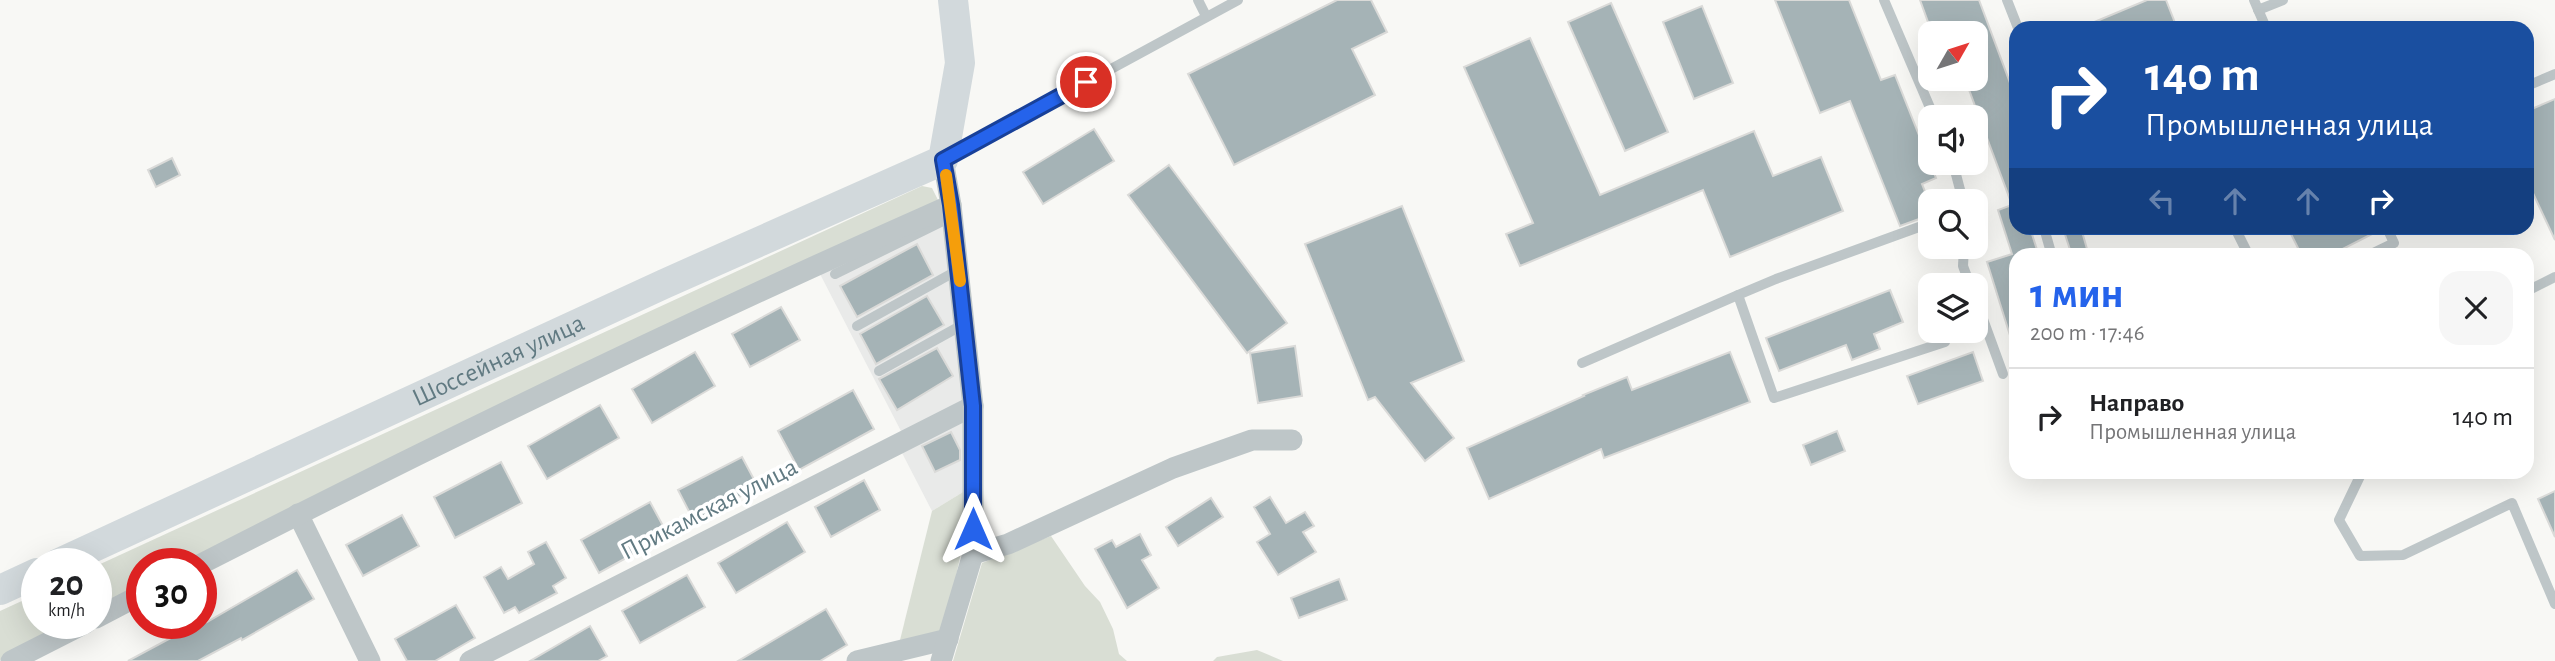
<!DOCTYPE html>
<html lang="ru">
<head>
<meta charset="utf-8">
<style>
  body { margin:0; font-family:"Alegreya Sans",sans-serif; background:#f6f6f6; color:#202124; height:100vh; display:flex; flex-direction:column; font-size:26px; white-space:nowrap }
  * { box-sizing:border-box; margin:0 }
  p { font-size:23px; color:#757577 }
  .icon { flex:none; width:38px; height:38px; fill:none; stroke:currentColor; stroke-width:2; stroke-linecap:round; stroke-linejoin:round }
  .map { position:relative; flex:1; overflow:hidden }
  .panel { position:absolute; left:2009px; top:248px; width:525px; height:231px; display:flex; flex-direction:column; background:#fff; border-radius:21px; box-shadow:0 7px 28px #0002 }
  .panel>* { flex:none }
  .guide { position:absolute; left:2009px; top:21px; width:525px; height:214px; border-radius:21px; box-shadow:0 7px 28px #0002; background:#1a4fa0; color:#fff; overflow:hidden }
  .needle { width:46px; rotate:51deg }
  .fabs { position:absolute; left:1918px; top:21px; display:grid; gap:14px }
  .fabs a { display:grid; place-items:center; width:70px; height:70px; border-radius:14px; background:#fff; box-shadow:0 7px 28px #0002; font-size:35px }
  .speed { position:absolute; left:21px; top:548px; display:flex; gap:14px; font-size:35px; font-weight:700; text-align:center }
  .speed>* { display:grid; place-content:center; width:91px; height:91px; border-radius:50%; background:#fff; box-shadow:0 7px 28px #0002; line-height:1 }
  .speed small { font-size:18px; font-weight:400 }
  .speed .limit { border:10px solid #d22; background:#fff; color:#111 }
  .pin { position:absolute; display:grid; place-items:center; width:60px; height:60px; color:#fff; margin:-30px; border:4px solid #fff; border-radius:50%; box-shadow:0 2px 7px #0007 }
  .me { position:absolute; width:77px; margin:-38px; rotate:0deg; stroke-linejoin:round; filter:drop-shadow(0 0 5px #0008) }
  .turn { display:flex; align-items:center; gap:24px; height:147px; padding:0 21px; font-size:32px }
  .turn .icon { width:91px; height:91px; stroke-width:2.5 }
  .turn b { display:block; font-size:49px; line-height:60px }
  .lanes { display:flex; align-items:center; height:66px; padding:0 21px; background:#0003; justify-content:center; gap:35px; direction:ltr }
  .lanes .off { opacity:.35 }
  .round { display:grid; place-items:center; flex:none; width:74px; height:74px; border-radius:21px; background:#f6f6f6 }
  .overview { display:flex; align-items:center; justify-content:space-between; height:119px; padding:0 21px }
  h1 { font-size:42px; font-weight:600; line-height:52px; color:#2563eb }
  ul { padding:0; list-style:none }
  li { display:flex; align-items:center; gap:21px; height:98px; padding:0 21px; border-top:2px solid #e0e0e0 }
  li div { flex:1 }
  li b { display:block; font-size:26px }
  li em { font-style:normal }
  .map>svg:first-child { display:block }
  .built { fill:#e9eae9 }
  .green { fill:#d9ded4 }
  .building { fill:#a5b3b6; stroke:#dadad8; stroke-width:2 }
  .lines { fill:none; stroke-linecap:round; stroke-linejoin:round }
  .lane { stroke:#bec6c8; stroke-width:10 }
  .street { stroke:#bec6c8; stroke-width:21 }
  .secondary { stroke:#d2d9dc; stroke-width:30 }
  .route-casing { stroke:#184099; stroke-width:18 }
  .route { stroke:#2563eb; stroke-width:12 }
  .slow { stroke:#f59e0b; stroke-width:12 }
  .labels { text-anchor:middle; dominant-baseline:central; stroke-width:7; stroke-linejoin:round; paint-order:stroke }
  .street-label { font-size:26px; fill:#617a82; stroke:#fff }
</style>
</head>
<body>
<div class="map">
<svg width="2555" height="661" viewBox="0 0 2555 661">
  <rect width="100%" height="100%" fill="#f8f8f5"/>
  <!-- built -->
  <polygon class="built" points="947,211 969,404 968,489 932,511 900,449 903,435 819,272"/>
  <!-- green -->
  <g class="green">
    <polygon points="922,186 932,188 939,202 453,433 189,563 142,564 142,587 96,611 96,566"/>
    <polygon points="968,489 965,534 945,628 934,636 900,640 932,511"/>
    <polygon points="1051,536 1085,586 1100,602 1113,629 1119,654 1127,661 953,661 982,563"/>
    <polygon points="37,594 37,623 72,623 0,660 0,611"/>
    <polygon points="1257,650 1283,661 1213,661 1217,657"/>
  </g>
  <!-- building -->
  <g class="building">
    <polygon points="1337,0 1371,0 1387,32 1352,49 1375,95 1234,165 1188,74"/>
    <polygon points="1775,0 1849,0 1881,80 1895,75 1936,178 1922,184 1930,204 1930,215 1900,226 1850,101 1820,113"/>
    <polygon points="1920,0 1979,0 2016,99 2016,228 2030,228 2039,256 2016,256 2016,344 2013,345 1987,262 2012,254 1998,210 2012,205 1965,79 1976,79 1976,33 1932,33"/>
    <polygon points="2147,0 2166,0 2177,28 2080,28"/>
    <polygon points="1611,3 1668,132 1625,151 1568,22"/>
    <polygon points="1702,6 1733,83 1694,99 1663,22"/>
    <polygon points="1530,38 1600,195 1754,131 1773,176 1821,157 1843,211 1730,257 1703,190 1520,266 1506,234 1533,223 1464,67"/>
    <polygon points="2555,99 2555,240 2531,189 2527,190 2527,111"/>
    <polygon points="1094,129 1114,161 1043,204 1023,172"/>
    <polygon points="172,158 180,175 156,187 148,170"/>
    <polygon points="1169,165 1287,323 1247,353 1128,195"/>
    <polygon points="1402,206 1464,361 1411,383 1454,438 1425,461 1375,397 1368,400 1305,244"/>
    <polygon points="2063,228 2081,228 2089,256 2072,256"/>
    <polygon points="2288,228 2379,228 2380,230 2329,256 2302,256"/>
    <polygon points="917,244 933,275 857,317 840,286"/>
    <polygon points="1890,290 1903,322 1874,334 1880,349 1852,360 1846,345 1779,371 1766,338"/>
    <polygon points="927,296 944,325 876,364 860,334"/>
    <polygon points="781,307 800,340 750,367 732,334"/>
    <polygon points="1295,346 1302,396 1258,403 1250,353"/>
    <polygon points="937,348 953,376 897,410 879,379"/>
    <polygon points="695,352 715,386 652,423 632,389"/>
    <polygon points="1730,352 1750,402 1604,458 1601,449 1489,499 1467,448 1584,396 1583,395 1627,377 1632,390"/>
    <polygon points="1973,352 1983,381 1918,404 1907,376"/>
    <polygon points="853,390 874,429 799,470 778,431"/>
    <polygon points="600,405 619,438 547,479 528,446"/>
    <polygon points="1837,431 1845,451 1811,465 1803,445"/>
    <polygon points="951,432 960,450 960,460 935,472 922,446"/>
    <polygon points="742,457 758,487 694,521 678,490"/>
    <polygon points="501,462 522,503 455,538 434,497"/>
    <polygon points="864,480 880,510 831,537 815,507"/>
    <polygon points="2555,491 2555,537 2538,499"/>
    <polygon points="1270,497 1286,523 1305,512 1314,526 1303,532 1316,552 1278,575 1257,542 1270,534 1254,507"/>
    <polygon points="1211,498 1223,517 1178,546 1166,527"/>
    <polygon points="650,502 668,535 599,573 581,540"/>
    <polygon points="402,515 419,546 363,576 346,545"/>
    <polygon points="787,522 805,552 736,593 718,563"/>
    <polygon points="1140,534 1151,555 1142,560 1159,588 1127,608 1095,549 1112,540 1116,547"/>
    <polygon points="546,542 566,578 553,586 557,593 519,613 515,607 504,613 484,577 501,567 508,579 534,564 528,552"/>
    <polygon points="297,570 314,599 242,640 241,638 198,661 128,661 206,619 207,622"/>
    <polygon points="687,575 705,607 640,643 622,611"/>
    <polygon points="1339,579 1347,600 1299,618 1291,598"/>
    <polygon points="456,605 475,638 435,661 407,661 395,639"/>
    <polygon points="826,609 847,645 820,661 738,661"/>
    <polygon points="590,626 607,656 598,661 530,661"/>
  </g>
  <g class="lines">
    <!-- lane -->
    <g class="lane">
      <polyline points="1198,0 1206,16"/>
      <polyline points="1884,0 1934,117"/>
      <polyline points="2007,0 2018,28"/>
      <polyline points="2254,0 2266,28"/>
      <polyline points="2258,10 2283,0"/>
      <polyline points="2527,86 2555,74"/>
      <polyline points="949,157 1238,0"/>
      <polyline points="1953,163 1963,201"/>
      <polyline points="1930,223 1776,279 1738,295 1774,398 1945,342"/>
      <polyline points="2044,228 2052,256"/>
      <polyline points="2235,228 2249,256"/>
      <polyline points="1964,247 1963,266 1970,285"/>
      <polyline points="2367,256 2394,243 2387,228"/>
      <polyline points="835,274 953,216"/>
      <polyline points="2527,291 2555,277"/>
      <polyline points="1976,300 2003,374"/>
      <polyline points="857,326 958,270"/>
      <polyline points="1582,363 1738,295"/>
      <polyline points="879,371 964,324"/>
      <polyline points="2362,472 2339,520 2360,556 2403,555 2512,503 2555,604"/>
    </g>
    <!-- street -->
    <g class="street">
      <polyline points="298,514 370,661"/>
      <polyline points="973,554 1008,544 1173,468 1252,440 1292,440"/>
      <path d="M201,564C447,438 698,317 951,205"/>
      <polyline points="96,618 142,594"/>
      <polyline points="11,661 86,623"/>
      <polyline points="470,661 973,406"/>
      <polyline points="857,661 948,639"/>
      <polyline points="941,661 973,554 973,406 951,205 943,160"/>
    </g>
    <!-- secondary -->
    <g class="secondary">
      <path id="s1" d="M57,564L664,284L943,160L960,63L953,0"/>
      <polyline points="0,590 37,573"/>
    </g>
  </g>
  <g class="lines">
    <!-- route casing -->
    <g class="route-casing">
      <polyline id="route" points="973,529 973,406 951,205 943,160 1086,82"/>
    </g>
    <!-- route -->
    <use href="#route" class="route"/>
    <!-- slow -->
    <polyline class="slow" points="946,175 960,281"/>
  </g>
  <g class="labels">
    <!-- street labels -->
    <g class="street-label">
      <text stroke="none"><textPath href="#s1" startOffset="486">Шоссейная улица</textPath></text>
      <text transform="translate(709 509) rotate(-27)">Прикамская улица</text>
    </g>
  </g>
</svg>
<div class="fabs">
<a><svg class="needle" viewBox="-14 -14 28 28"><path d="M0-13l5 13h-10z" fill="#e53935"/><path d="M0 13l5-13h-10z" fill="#757577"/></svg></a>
<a><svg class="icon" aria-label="sound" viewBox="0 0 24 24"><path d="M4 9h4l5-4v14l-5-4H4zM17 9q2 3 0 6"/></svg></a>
<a><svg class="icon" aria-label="search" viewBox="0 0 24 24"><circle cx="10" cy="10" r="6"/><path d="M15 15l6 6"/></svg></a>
<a><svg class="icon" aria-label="layers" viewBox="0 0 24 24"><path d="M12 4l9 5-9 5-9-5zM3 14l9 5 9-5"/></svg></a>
</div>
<div class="speed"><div>20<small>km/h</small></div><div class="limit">30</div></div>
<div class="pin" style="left:1086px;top:82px;background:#d93025"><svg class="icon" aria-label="arrive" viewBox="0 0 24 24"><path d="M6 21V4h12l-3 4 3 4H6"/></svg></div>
<svg class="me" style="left:973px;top:529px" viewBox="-20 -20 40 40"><path d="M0-17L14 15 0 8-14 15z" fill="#2563eb" stroke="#fff" stroke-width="4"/></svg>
<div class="guide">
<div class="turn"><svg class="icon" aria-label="right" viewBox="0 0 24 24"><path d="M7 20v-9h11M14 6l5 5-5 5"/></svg><div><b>140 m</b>Промышленная улица</div></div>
<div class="lanes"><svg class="icon off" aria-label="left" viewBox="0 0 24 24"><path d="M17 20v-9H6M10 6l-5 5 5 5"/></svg><svg class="icon off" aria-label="ahead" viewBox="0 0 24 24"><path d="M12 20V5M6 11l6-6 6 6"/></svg><svg class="icon off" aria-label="ahead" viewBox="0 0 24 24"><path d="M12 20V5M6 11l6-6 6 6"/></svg><svg class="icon" aria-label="right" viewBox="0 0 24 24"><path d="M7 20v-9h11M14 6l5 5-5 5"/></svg></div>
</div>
<section class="panel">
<div class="overview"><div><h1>1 мин</h1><p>200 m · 17:46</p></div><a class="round"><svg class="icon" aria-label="close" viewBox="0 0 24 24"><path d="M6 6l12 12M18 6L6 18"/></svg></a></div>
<ul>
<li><svg class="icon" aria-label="right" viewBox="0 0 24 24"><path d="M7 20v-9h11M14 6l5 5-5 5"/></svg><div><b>Направо</b><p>Промышленная улица</p></div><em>140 m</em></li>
</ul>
</section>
</div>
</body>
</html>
